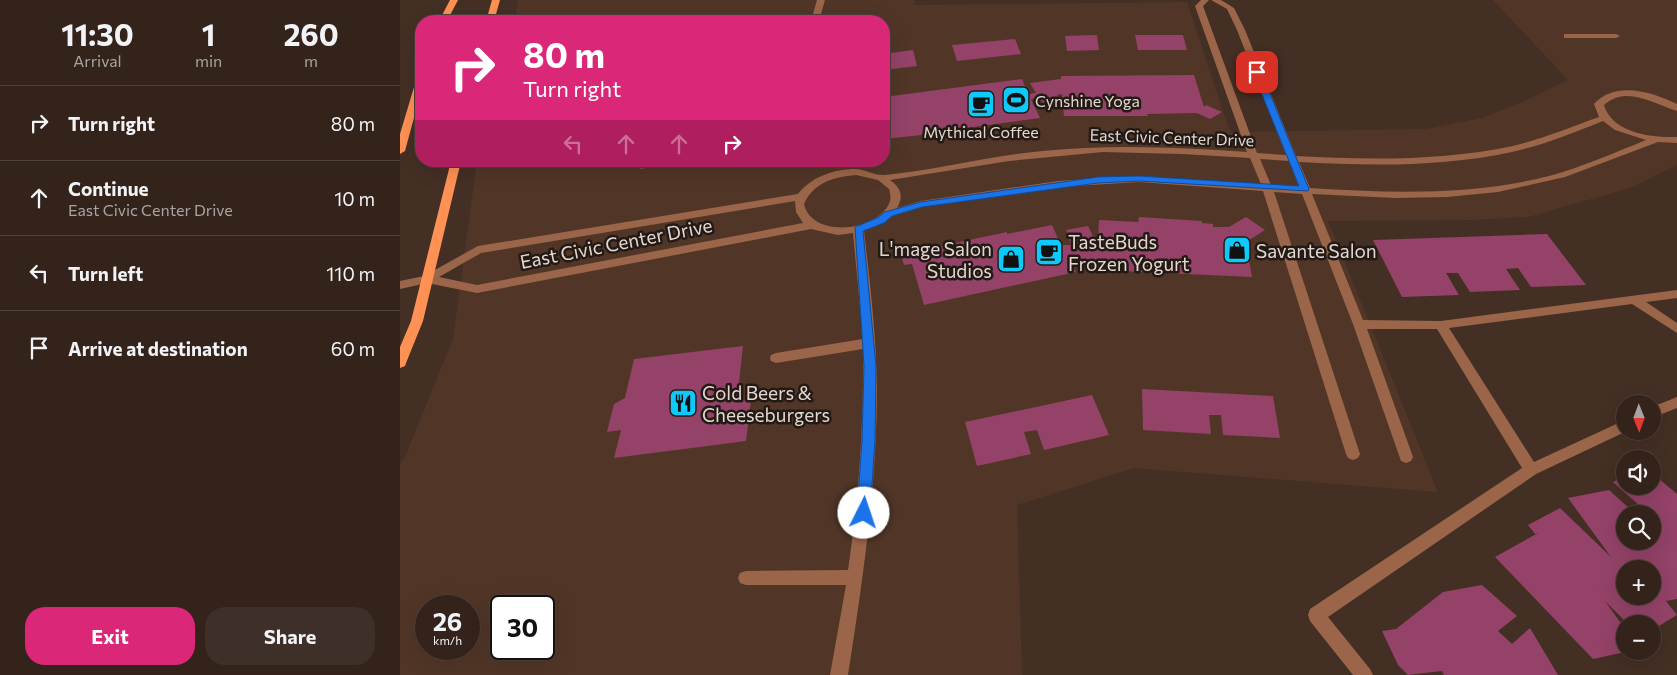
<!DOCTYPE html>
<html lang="en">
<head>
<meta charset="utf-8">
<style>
  body { margin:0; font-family:Commissioner,sans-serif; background:#3e2f28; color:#f1f3f6; height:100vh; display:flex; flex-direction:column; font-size:19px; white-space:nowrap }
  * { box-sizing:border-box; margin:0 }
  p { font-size:16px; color:#a9a4a3 }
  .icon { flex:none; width:28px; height:28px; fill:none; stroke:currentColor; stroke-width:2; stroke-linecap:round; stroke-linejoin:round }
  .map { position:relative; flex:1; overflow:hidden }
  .panel { display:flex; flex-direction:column; background:#33231b; width:400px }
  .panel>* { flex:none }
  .hud { position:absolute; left:15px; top:15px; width:475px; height:152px; border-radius:20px; box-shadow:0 5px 20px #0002,0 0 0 1px #4e403a; background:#db2777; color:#fff; overflow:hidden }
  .needle { width:32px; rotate:179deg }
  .tools { position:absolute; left:1216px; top:395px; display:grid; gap:10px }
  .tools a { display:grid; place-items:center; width:45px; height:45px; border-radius:50%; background:#33231b; box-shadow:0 5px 20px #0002,0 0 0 1px #4e403a; font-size:25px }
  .speed { position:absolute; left:15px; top:595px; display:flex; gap:10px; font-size:25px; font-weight:700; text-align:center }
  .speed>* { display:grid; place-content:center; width:65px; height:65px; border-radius:50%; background:#33231b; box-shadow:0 5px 20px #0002,0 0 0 1px #4e403a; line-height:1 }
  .speed small { font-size:12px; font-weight:400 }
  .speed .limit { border:2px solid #111; border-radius:8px; background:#fff; color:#111 }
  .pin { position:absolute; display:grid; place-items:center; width:42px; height:42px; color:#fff; margin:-21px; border-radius:10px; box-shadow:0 2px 8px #0006 }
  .me { position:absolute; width:55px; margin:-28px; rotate:4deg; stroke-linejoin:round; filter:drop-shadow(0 0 4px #0008) }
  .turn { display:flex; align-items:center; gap:18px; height:105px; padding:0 25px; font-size:22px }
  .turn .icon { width:65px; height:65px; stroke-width:2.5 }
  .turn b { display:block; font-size:35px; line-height:42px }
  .lanes { display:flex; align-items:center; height:48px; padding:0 25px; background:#0003; justify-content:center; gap:25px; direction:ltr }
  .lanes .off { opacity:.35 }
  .eta { display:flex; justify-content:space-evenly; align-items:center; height:85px; text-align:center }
  .eta b { font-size:30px; font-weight:700; line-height:35px }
  .button { display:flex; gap:10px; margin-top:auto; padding:10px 25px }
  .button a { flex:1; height:58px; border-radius:20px; background:#db2777; color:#fff; font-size:20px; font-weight:700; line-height:58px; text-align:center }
  .button a+a { background:#3e2f28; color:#f1f3f6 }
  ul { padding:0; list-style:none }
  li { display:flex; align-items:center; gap:15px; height:75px; padding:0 25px; border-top:1px solid #4e403a }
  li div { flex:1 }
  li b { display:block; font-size:19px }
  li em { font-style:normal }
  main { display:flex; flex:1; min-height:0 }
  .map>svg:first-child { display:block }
  .built { fill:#513627; fill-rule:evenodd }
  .building { fill:#944268; fill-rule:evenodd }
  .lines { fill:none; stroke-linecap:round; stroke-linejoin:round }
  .minor { fill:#9b6549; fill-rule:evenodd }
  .major { fill:#ff9155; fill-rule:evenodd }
  .route { fill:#1a73e8; stroke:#114b97 }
  .labels { text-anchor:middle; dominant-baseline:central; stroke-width:5; stroke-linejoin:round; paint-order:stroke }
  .far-poi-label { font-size:16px; fill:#e4d7cf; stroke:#231a15; text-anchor:start }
  .far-street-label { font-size:16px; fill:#e4d7cf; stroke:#231a15 }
  .poi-label { font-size:19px; fill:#e4d7cf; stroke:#231a15; text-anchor:start }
  .street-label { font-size:19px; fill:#e4d7cf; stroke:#231a15 }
</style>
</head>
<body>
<main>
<section class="panel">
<div class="eta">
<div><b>11:30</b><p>Arrival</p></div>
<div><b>1</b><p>min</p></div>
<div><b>260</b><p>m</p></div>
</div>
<ul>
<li><svg class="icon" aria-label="right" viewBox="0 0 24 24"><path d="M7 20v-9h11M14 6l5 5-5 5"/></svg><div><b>Turn right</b></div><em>80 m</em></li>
<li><svg class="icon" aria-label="ahead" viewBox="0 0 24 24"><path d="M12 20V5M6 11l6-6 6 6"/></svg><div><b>Continue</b><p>East Civic Center Drive</p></div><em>10 m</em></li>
<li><svg class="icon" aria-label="left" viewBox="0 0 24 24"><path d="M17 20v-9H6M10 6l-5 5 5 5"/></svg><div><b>Turn left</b></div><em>110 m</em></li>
<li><svg class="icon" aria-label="arrive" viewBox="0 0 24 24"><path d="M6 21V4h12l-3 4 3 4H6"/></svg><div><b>Arrive at destination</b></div><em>60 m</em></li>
</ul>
<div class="button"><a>Exit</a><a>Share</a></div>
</section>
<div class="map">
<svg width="1277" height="675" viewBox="0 0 1277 675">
  <rect width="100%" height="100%" fill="#442f24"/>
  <!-- built -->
  <path class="built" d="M118,0H515L514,5L787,2L830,132L1026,129L1082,118L1122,102L1168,80L1093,0H1277V165L1230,188L1128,217L1073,220L928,221L1038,492L734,468L617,505L622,675H0V465L5,457L53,339L77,161H484V21H115ZM26,606H69V649H26ZM101,606H144V649H101Z"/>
  <!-- building -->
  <g class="building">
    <polygon points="697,35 699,50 667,51 665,36"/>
    <polygon points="735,35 783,35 787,50 738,50"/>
    <polygon points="615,39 621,54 557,61 552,45"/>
    <polygon points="513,50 517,66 484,70 484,54"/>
    <polygon points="794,75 804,107 806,105 822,112 810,119 797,113 747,114 748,116 664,116 662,94 657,95 661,102 644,104 640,98 631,99 640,118 521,134 522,135 484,139 484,97 622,79 628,94 636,93 630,83 661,79 661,76"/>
    <polygon points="241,161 280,161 280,162 240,169"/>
    <polygon points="739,217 802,221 802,223 813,224 813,227 829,227 846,217 865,230 849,240 845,238 852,277 699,270 699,265 671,264 676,272 524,305 512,264 504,265 500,252 516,248 517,251 607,232 607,234 652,225 661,245 671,245 666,230 688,226 695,240 698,239 699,220 738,222"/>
    <polygon points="1147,234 1186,285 1131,287 1118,268 1106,269 1120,290 1070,292 1058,273 1046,273 1059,295 1002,297 973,240"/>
    <polygon points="343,346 337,401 351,400 346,441 214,458 221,430 207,432 214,404 225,398 234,359"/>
    <polygon points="742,389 873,396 880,438 823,435 821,415 809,415 811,434 743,430"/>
    <polygon points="692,395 709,435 644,450 637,430 624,432 631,454 577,466 565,422"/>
    <path d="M1252,473L1277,494V599L1266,601L1277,615L1252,630V624H1228L1205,601L1225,629V652L1193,659L1095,557L1138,533L1135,534L1128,525L1160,508L1211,557L1168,498L1209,490L1229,508L1240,506L1213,482L1225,476V486H1252ZM1225,514H1252V541H1225ZM1225,569H1252V596H1225Z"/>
    <polygon points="1082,585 1117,616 1098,631 1112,644 1130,628 1158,675 1044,675 1042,671 1008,675 998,665 982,631 996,629 1043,592"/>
  </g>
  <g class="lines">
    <!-- minor -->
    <g class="minor">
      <polygon points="417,0 425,0 419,21 411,21"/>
      <path d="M801,0H809L803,6L857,153L886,155L837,30L827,9L811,0H821L834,8L845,30L896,156C968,160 1042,161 1113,146C1142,139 1171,127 1199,117L1194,104C1215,80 1253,92 1277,104V111C1253,104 1227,85 1204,105C1212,133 1252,138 1277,137V143L1258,142L1165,177L1098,192L1047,197L996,198L912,194L963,320L1041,321L1277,290V298L1246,302L1277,323V333L1232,304L1049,328L1134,462L1225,420V431H1227L1136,474L928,617L970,669L973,675H953L910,621L908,615L910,609L1122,468L1037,329H967L1013,457L1011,461L1006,463L1001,461L953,324L902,194L874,192L960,454L958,458L953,460L948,458L946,454L863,191L739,182L658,187L522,207L489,217L480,224L464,231C470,282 476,334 477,386C477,484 463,579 448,675H430L446,585H346L340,583L338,578L340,573L346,571L448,570C459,496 464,423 463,349L376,363L371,361L370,358L371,355L376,353L463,339L453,233L438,235L411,229L77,293L27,283L0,289V281L24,276L78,246L398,194C411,177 434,169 455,169C465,169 475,176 485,175C538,170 589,156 642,151C711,144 779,147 847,152L795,6ZM1203,121L1215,130L1246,140C1214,153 1182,167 1149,176C1071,196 989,193 910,188L899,162C970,166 1043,167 1112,152C1144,145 1173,133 1203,121ZM703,152L782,154L850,158L861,184L739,176L658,181L521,201L497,208C504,196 501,188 490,180L609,161ZM860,159L889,161L899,187L871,185ZM456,175L478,180L489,189C490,193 491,197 490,201C481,231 412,240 404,204C414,182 434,177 456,175ZM395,201L396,212L403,223L77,285L39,277L81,253Z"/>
      <polygon points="1164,34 1216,34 1220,36 1216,38 1164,38"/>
      <polygon points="1277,397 1277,408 1252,418 1252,407"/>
    </g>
    <!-- major -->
    <g class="major">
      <polygon points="50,0 58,0 47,21 39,21"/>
      <polygon points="92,0 100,0 94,21 86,21"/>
      <polygon points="21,74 21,92 5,151 0,154 0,134 17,77"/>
      <polygon points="51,161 61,161 23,321 6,363 5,366 0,368 0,347 11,321"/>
    </g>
  </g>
  <!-- route -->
  <polygon class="route" points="857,69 861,72 909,189 908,191 739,181 698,183 522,207 492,216 484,223 463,231 476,366 475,440 470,513 468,517 464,519 459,517 457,513 462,440 464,366 455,227 477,218 485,212 521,202 698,177 739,176 899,186 853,72"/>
  <!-- icons -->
  <defs>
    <g id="stadium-square" transform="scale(1.4375)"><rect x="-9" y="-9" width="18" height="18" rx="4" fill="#0dcafa" stroke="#231a15"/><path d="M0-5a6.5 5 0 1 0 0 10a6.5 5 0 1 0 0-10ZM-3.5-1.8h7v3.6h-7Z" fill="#111"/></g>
    <g id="cafe-square" transform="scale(1.4375)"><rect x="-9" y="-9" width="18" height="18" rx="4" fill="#0dcafa" stroke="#231a15"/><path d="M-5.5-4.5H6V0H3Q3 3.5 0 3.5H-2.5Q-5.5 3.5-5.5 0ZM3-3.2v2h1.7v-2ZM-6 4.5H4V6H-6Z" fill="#111"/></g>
    <g id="shop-square" transform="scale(1.4375)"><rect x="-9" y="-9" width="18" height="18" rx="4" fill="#0dcafa" stroke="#231a15"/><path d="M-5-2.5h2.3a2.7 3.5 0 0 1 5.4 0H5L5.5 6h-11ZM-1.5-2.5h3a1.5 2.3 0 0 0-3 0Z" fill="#111"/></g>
    <g id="restaurant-square" transform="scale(1.4375)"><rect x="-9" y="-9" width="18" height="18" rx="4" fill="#0dcafa" stroke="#231a15"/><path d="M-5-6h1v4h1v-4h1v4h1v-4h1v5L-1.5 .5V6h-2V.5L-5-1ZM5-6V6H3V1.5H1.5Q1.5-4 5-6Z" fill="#111"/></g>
  </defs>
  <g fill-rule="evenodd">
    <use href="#stadium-square" x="616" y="100"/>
    <use href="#cafe-square" x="581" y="104"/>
    <use href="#shop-square" x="837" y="250"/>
    <use href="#cafe-square" x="649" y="252"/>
    <use href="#shop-square" x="611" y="259"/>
    <use href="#restaurant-square" x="283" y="403"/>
  </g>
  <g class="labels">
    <!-- far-poi labels -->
    <g class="far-poi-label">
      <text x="635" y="100">Cynshine Yoga</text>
      <text x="581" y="131" text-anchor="middle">Mythical Coffee</text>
    </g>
    <!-- far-street labels -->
    <g class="far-street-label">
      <text transform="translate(772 137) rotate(2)">East Civic Center Drive</text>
    </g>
    <!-- poi labels -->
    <g class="poi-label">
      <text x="668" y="241">TasteBuds<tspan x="668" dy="22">Frozen Yogurt</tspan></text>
      <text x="592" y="248" text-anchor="end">L'mage Salon<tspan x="592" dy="22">Studios</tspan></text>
      <text x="856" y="250">Savante Salon</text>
      <text x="302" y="392">Cold Beers &amp;<tspan x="302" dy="22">Cheeseburgers</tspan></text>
    </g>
    <!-- street labels -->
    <g class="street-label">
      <text transform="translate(216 243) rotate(-11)">East Civic Center Drive</text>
    </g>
  </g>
</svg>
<div class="tools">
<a><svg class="needle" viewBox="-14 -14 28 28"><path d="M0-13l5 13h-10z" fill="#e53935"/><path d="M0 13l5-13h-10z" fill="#a9a4a3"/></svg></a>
<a><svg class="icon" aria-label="sound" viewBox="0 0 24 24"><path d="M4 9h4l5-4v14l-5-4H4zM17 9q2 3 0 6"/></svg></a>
<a><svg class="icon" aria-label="search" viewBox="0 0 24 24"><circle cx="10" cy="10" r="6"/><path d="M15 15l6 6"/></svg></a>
<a>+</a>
<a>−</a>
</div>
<div class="speed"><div>26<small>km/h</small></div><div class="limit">30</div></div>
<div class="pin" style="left:857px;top:72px;background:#d93025"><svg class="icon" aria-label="arrive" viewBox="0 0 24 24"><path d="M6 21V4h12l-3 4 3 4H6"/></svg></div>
<svg class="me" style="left:464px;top:513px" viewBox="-20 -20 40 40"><circle r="19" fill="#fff"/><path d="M0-13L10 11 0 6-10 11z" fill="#1a73e8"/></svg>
<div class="hud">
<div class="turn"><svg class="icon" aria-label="right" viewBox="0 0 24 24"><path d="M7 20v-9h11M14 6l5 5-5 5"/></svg><div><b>80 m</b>Turn right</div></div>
<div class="lanes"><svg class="icon off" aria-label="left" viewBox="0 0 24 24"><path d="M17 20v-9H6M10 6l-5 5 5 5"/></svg><svg class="icon off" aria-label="ahead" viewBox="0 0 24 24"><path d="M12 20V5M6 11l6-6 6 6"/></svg><svg class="icon off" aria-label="ahead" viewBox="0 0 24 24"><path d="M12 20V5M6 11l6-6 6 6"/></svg><svg class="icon" aria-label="right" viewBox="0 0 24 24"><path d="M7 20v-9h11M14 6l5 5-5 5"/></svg></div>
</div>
</div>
</main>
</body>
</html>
